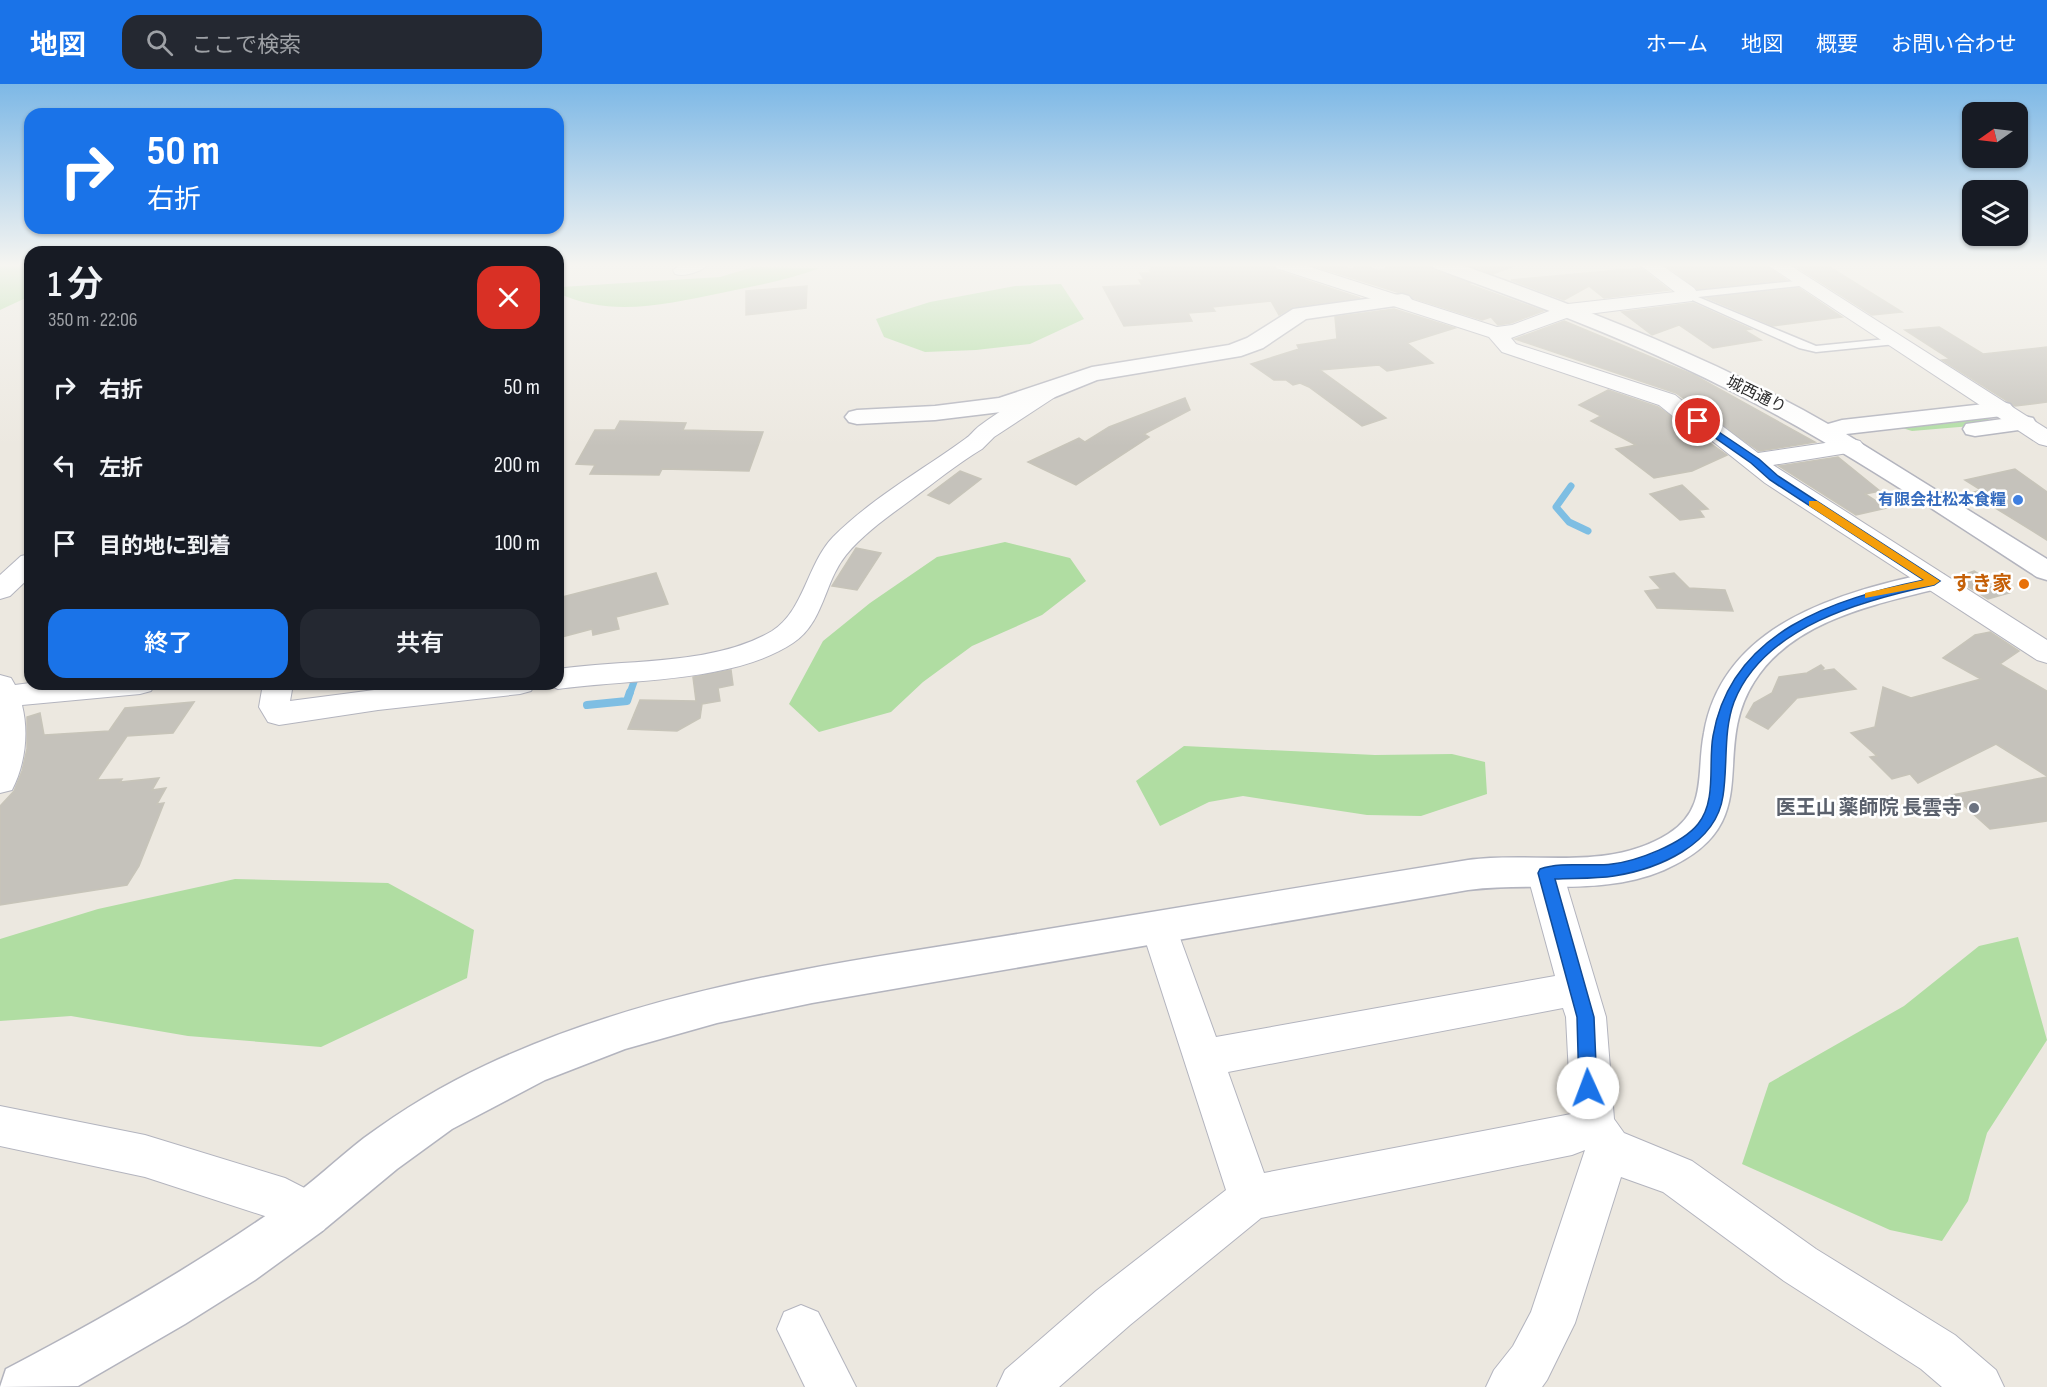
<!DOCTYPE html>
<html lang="ja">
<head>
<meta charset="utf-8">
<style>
  body { margin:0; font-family:"Sofia Sans Condensed","Noto Sans JP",sans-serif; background:#242831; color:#f1f3f6; height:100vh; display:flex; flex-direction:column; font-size:22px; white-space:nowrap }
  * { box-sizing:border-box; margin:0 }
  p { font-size:20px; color:#9ea1a6 }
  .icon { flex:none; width:33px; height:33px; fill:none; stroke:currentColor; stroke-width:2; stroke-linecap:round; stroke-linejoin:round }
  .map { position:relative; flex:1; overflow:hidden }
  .details { position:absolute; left:24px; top:162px; width:540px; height:444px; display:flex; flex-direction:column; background:#171b24; border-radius:18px; box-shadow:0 2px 4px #0004 }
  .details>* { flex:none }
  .hud { position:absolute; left:24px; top:24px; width:540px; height:126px; border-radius:18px; box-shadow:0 2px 4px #0004; background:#1a73e8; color:#fff; overflow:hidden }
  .needle { width:39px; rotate:256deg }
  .buttons { position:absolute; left:1962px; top:18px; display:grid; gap:12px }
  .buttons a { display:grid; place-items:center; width:66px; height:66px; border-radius:12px; background:#171b24; box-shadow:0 2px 4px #0004; font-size:30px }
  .pin { position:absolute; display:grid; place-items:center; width:51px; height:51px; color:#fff; margin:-26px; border:3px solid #fff; border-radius:50%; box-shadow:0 2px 6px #0007 }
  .me { position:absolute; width:66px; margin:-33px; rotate:358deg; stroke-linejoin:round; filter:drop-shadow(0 0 4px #0008) }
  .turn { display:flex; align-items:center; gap:21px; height:126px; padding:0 24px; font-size:27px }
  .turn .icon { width:78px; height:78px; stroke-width:2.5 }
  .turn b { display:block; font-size:42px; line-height:51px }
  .round { display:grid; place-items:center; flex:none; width:63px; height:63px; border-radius:18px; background:#242831 }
  .summary { display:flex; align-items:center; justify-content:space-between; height:102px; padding:0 24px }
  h1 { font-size:36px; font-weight:600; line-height:45px }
  .action { display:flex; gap:12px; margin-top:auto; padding:12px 24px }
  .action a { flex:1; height:69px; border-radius:18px; background:#1a73e8; color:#fff; font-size:24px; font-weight:600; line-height:69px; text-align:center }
  .action a+a { background:#242831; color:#f1f3f6 }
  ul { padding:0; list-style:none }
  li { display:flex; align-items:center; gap:18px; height:78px; padding:0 24px }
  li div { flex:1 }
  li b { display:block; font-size:22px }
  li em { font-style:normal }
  header { display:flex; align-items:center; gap:36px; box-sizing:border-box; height:84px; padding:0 30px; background:#1a73e8; color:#fff }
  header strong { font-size:28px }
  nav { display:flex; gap:33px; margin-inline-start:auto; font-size:21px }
  .search { width:420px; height:54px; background:#242831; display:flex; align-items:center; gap:15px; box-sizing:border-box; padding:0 21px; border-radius:18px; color:#9ea1a6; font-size:22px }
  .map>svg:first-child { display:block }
  .green { fill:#b0dda2 }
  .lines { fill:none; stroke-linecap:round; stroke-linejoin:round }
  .stream-far1 { stroke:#7ebee3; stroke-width:7 }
  .stream { stroke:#7ebee3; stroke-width:8 }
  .building { fill:#c5c2bb; stroke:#c7c4b9; stroke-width:1.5 }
  .service-casing { stroke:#b3b4be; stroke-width:3 }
  .minor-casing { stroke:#b3b4be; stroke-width:2 }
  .tertiary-casing { stroke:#b3b4be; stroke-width:3 }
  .service { fill:#fff; fill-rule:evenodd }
  .minor { fill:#fff; fill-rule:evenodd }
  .tertiary { fill:#fff; fill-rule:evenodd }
  .route { fill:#1a73e8; stroke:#114b97; stroke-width:1.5 }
  .slow { fill:#f59e0b }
  .shop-dot { fill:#3f7fe0; stroke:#fff; stroke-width:2 }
  .food-dot { fill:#e8710a; stroke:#fff; stroke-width:2 }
  .worship-dot { fill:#6b7280; stroke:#fff; stroke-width:2 }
  .labels { text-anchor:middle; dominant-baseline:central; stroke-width:5; stroke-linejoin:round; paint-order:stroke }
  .far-street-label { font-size:16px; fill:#2c2c2c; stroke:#fff }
  .far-shop-label { font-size:16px; font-weight:bold; fill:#366cbe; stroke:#fff; text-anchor:end }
  .food-label { font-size:20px; font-weight:bold; fill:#c56008; stroke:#fff; text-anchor:end }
  .worship-label { font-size:20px; font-weight:bold; fill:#5b616d; stroke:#fff; text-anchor:end }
</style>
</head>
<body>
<header>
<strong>地図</strong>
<div class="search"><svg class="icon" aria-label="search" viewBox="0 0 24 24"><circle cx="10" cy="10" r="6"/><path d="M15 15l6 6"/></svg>ここで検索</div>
<nav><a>ホーム</a><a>地図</a><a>概要</a><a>お問い合わせ</a></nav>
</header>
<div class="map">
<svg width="2047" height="1303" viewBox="0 0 2047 1303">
  <rect width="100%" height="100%" fill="#ece8e0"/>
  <!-- green -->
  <g class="green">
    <polygon points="0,180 30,180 30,212 0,226"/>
    <path d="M753,183L820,184C788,196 755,202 721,209C666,220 611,234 558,209L561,203L720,193Z"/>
    <polygon points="1061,200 1084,235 1030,260 976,266 925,268 884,253 876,235 930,218 1015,202"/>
    <polygon points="1982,331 1995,340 1912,347 1899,343"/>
    <polygon points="1005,458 1070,474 1086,497 1042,531 972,562 923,598 891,628 819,648 789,620 823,557 870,519 937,473"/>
    <polygon points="1184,662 1375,671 1452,670 1485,678 1487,710 1421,732 1367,731 1243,712 1209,718 1160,742 1136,697"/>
    <polygon points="235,795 388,799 474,846 467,894 321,963 188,952 71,932 0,937 0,855 98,825"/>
    <polygon points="2018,853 2047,956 1987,1049 1968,1117 1942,1157 1890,1146 1742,1080 1769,999 1904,922 1979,862"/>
  </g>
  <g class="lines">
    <!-- stream-far1 -->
    <g class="stream-far1">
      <polyline points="1571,402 1556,423 1569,438 1588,447"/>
      <polyline points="630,609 636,592"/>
    </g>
    <!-- stream -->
    <polyline class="stream" points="587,621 627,617 630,608"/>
  </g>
  <!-- building -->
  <g class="building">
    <polygon points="1151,180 1272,180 1275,186 1360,214 1293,223 1279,231 1271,217 1212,223 1215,227 1188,229 1192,237 1124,242 1103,203 1142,201 1139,196 1144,196 1140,189 1150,189"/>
    <polygon points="1308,180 1335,180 1352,185 1362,180 1379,187 1394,180 1429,180 1433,186 1470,199 1468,200 1543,227 1511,239 1498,241 1491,233 1482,236 1413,214 1410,210 1397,208"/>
    <polygon points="1465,180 1516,180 1516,181 1493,190"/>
    <polygon points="1664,180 1764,180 1786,196 1697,205"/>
    <polygon points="1792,180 1825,180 1902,228 1872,231"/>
    <polygon points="1641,184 1669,206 1604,214 1589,202 1564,216 1511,196"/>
    <polygon points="807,202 806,224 746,231 746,207"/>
    <polygon points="1799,204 1842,233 1773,242 1707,214"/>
    <polygon points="1693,219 1751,245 1744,246 1761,256 1713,264 1679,241 1652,251 1622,228"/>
    <polygon points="1394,225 1455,244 1407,259 1433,279 1387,287 1379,281 1320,286 1386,334 1362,342 1309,303 1300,299 1293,301 1286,296 1274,296 1251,280 1299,265 1297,261 1337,255 1335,233"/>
    <polygon points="1564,237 1694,291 1815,358 1759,367 1676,309 1515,255"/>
    <polygon points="1939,243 1983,270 2047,263 2047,318 2015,322 1942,276 1950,275 1905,246"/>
    <polygon points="1608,306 1658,323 1727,371 1692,387 1654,394 1616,365 1636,361 1591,337 1601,332 1579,321"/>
    <polygon points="1185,314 1190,326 1144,350 1149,353 1076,401 1028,378 1079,354 1085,358 1109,343"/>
    <polygon points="620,337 686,339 683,346 763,348 749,387 662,385 659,391 590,390 595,381 576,380 595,346 615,346"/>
    <polygon points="1838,373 1880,407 1865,410 1887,424 1856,431 1779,382"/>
    <polygon points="2015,385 2047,408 2047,456 1971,409 1981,406 1965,396"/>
    <polygon points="960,387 981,395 949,420 928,411"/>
    <polygon points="1682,401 1708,425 1699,426 1704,433 1680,436 1650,410"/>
    <polygon points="856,464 881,469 857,506 832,502"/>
    <polygon points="1974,487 2009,509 1988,515 1954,494"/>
    <polygon points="656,489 668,520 616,533 619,545 593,551 592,545 558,554 558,514"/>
    <polygon points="1674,489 1689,504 1725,506 1733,527 1657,524 1645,507 1661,505 1650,493"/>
    <polygon points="1990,548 2019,567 2000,580 2047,607 2047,692 1996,660 1918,699 1910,690 1892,695 1870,673 1877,672 1851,649 1875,643 1883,603 1911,614 1981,595 1943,574 1975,551"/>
    <polygon points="1821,581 1824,584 1821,587 1834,585 1856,605 1797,614 1768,645 1746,633 1754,619 1772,609 1779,593 1807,589"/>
    <polygon points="731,586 733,601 718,604 720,617 702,620 700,634 677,647 628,645 640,616 696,617 693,593"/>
    <polygon points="194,618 173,649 127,652 97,696 122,695 120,698 159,694 152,706 166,704 157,720 164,719 139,782 127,801 0,821 0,722 14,707 22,687 27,665 27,633 40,629 44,651 109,647 125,624"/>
    <polygon points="2047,693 2047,737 2033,739 1990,745 1952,711"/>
  </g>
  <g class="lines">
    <!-- service casing -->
    <g class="service-casing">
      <polygon id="service" points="1805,196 1808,197 1808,201 1698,213 1816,262 1896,254 1901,257 1896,260 1816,268 1799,264 1681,211 1686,208"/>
    </g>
    <!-- minor casing -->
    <g class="minor-casing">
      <g id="minor">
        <path d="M682,180H708C702,188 685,193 675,190L673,186Z"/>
        <polygon points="1274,180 1301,180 1497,243 1512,241 1568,220 1675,208 1639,180 1660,180 1694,204 1697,208 1692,217 1572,232 1511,254 1516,260 1675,311 1695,327 1717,338 1758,369 1852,355 1860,357 1864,362 1860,367 1773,381 2047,556 2047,579 2037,576 1765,399 1701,348 1679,337 1659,321 1502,268 1489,253 1276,184"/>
        <polygon points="1766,180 1788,180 2047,345 2047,362 2039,360"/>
        <path d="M1047,301L1055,303L1058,308L1055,313L994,353L982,365C957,380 935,398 912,415C889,432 864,449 846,471C824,498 824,539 793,559C733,599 628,595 558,605L546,600H558V585C624,575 713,582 772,547C804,527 807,480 833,453C872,414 921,387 965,355C970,352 973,347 978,343C997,328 1019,316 1039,303Z"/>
        <polygon points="30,470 30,493 10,512 0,515 0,491 21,472"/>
        <path d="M0,591L11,594L15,601L30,599L155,600L151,607L140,610L22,621C29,649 25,681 12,706L0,709Z"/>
        <polygon points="263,600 293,600 290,617 420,600 535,600 531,607 520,610 378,626 279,641 268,638 259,623"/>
        <path d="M1545,775L1557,779L1563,789L1606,933L1614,1035L1624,1049L1692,1077L1816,1165L1955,1251L1996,1286L2004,1303H1942L1921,1285L1784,1197L1663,1108L1621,1093L1575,1239L1547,1296L1542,1303H1486L1494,1286L1513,1262L1531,1228L1585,1066L1572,1071L1261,1134L1130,1241L1059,1303H997L1005,1286L1096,1207L1226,1106L1141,843L1146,832L1159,828L1172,832L1216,953L1555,892L1527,789L1533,779ZM1563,924L1566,933L1571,1030L1264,1089L1228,988Z"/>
        <polygon points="0,1022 145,1051 285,1094 324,1114 330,1130 324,1146 308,1152 274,1135 145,1093 0,1062"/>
        <polygon points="801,1221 818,1228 856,1303 805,1303 777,1245 784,1228"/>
      </g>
    </g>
    <!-- tertiary casing -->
    <g class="tertiary-casing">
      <g id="tertiary">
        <path d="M1431,180H1459C1585,225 1711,273 1828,340L1842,336L2002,318L2010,320L2014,325L2010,330L2002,332L1846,350L2047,475V496L2037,493C1937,428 1838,361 1731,307C1636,258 1535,221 1434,184Z"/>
        <polygon points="1402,210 1409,212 1412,216 1409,220 1306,235 1263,264 1241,272 1097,296 1055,313 1001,328 935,336 857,340 849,338 845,333 849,328 857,326 935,322 999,314 1092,283 1229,261 1247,254 1293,225"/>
        <polygon points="2024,332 2033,334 2036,339 2033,344 1975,352 1966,350 1963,345 1966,340"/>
        <path d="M1934,488L1944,491L1948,497L1944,503C1878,520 1793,535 1754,598C1708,671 1770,740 1664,786C1601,813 1534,797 1468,806L812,919L717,939L625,965L545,996L452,1045L397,1085L321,1148L255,1196L185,1240L78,1302L0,1303L6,1285C102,1235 196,1181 284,1119C312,1099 337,1075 364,1054C402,1026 443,1001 486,981C648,905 824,881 999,853C1155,828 1311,801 1468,776C1534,767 1607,788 1668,750C1708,725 1696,689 1704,649C1723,539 1841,508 1934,488Z"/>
      </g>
    </g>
    <!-- service -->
    <use href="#service" class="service"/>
    <!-- minor -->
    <use href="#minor" class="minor"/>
    <!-- tertiary -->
    <use href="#tertiary" class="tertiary"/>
  </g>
  <!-- sky -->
  <linearGradient id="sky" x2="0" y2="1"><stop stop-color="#7db8e6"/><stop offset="0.5" stop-color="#f6f5f1"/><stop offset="1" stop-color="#f6f5f1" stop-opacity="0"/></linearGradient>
  <rect width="2047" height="362" fill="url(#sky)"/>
  <!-- route -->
  <path class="route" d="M1698,334L1759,375L1778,392L1940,497L1934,501C1864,516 1764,542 1734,618C1723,648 1728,680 1723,712C1716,761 1658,785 1614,792C1595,795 1574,794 1555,795L1594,933L1597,1004L1595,1010L1588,1012L1582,1010L1579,1004L1577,933L1538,789L1540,785C1562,777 1589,783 1612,780C1637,777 1682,760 1698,740C1717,717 1708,679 1713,652C1731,547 1834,515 1924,496L1770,396L1751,379L1694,339V335Z"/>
  <!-- slow -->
  <polygon class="slow" points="1809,417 1817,417 1940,497 1934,501 1865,514 1865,509 1924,496 1809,422"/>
  <!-- markers -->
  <circle class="shop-dot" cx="2018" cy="416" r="6"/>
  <circle class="food-dot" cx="2024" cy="500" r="6"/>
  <circle class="worship-dot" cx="1974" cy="724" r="6"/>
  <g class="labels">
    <!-- far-street labels -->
    <g class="far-street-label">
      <text transform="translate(1756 311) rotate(26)">城西通り</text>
    </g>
    <!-- far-shop labels -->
    <g class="far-shop-label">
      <text x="2006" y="416">有限会社松本食糧</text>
    </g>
    <!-- food labels -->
    <g class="food-label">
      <text x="2012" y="500">すき家</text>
    </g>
    <!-- worship labels -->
    <g class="worship-label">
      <text x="1962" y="724">医王山 薬師院 長雲寺</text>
    </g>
  </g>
</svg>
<div class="buttons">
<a><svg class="needle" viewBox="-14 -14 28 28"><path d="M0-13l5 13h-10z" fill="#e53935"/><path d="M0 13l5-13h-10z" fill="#9ea1a6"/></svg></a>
<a><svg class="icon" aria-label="layers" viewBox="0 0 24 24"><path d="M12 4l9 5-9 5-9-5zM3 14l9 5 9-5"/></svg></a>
</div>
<div class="pin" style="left:1698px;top:337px;background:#d93025"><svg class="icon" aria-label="arrive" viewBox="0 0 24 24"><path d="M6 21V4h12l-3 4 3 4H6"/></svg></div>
<svg class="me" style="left:1588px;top:1004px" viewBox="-20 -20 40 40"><circle r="19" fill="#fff"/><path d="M0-13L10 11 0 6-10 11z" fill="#1a73e8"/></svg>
<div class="hud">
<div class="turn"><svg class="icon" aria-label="right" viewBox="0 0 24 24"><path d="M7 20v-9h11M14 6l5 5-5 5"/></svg><div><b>50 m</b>右折</div></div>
</div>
<section class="details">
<div class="summary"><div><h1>1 分</h1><p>350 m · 22:06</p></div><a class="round" style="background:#d93025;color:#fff"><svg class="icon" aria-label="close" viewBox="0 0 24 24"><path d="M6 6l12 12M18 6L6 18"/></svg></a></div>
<ul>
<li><svg class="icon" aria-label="right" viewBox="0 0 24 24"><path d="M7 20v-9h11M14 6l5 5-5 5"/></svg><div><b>右折</b></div><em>50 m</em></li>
<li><svg class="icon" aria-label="left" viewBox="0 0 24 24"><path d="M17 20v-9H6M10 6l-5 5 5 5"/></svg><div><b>左折</b></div><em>200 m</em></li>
<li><svg class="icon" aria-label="arrive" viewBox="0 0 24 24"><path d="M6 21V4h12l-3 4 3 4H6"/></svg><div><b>目的地に到着</b></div><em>100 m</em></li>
</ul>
<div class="action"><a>終了</a><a>共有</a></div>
</section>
</div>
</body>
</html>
